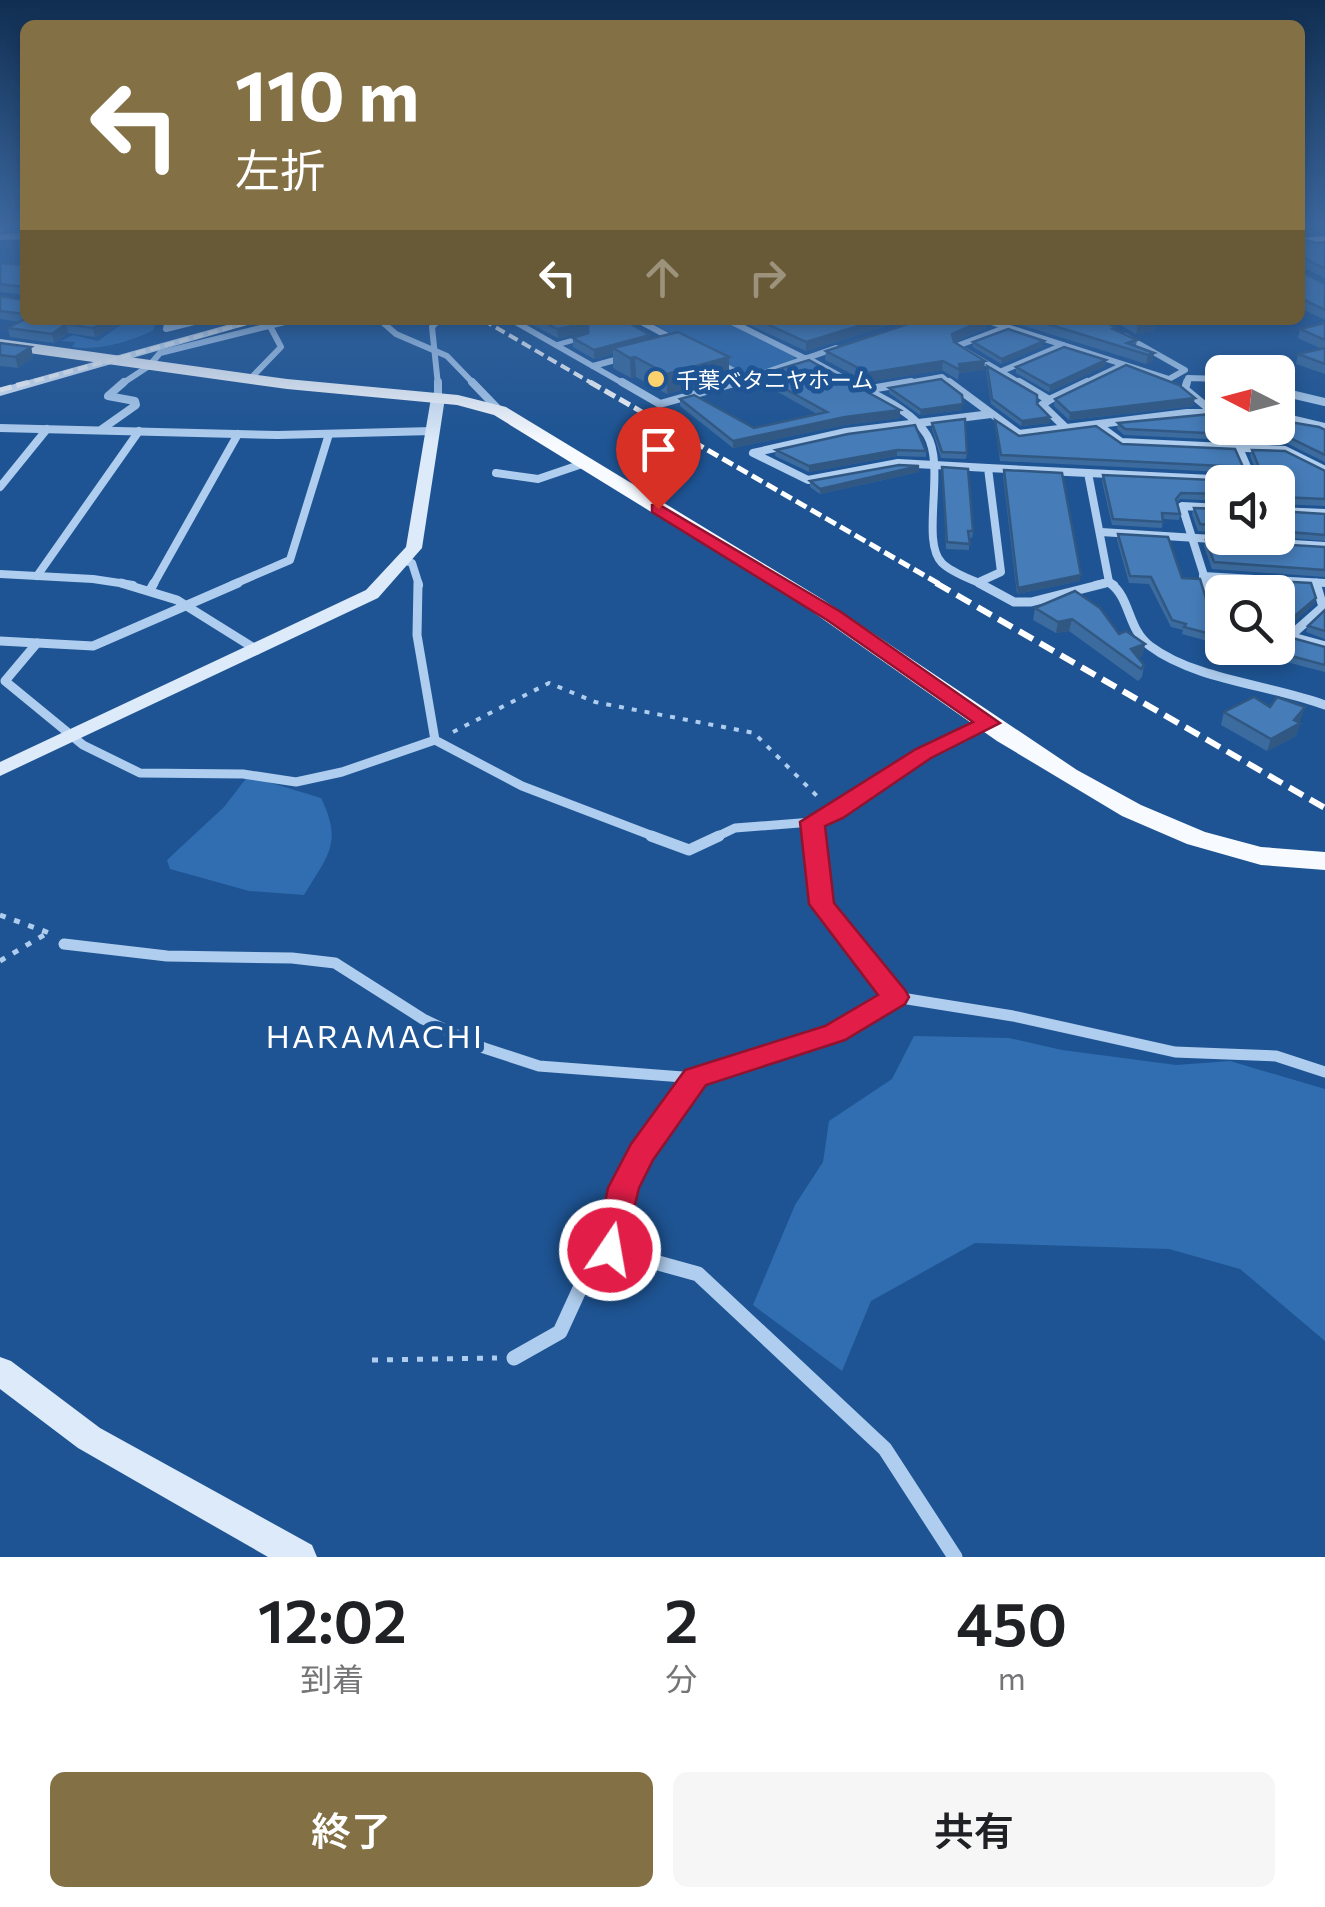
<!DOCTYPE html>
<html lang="ja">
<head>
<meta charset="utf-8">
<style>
  body { margin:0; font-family:Commissioner,"Noto Sans JP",sans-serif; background:#f6f6f6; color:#202124; height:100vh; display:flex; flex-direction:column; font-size:38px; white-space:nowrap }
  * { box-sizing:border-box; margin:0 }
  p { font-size:32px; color:#757577 }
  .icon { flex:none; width:55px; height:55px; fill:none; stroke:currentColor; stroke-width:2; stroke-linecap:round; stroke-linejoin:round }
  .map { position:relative; height:1557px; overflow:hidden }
  .panel { display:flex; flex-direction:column; background:#fff; flex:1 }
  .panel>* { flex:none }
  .guide { position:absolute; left:20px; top:20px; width:1285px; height:305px; border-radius:15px; box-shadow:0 5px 15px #0003; background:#837045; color:#fff; overflow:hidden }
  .needle { width:65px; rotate:276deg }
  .controls { position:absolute; left:1205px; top:355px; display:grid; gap:20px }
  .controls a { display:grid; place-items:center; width:90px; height:90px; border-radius:15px; background:#fff; box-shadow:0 5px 15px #0003; font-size:50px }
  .pin { position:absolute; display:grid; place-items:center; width:85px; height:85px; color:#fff; margin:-102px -42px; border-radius:50% 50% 50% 0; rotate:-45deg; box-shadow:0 0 10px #0007 }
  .pin .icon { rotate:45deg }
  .me { position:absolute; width:110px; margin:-55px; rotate:12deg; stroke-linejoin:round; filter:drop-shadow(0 0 8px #0008) }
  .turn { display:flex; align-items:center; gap:35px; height:210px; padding:0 50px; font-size:45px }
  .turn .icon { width:130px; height:130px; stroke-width:2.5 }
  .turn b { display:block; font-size:70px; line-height:85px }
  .lanes { display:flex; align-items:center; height:95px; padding:0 50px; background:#0003; justify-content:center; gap:50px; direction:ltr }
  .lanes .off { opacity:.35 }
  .eta { display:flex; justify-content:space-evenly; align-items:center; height:170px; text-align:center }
  .eta b { font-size:60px; font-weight:600; line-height:70px }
  .button { display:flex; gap:20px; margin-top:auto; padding:20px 50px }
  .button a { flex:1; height:115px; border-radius:15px; background:#837045; color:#fff; font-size:40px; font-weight:600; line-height:115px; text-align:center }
  .button a+a { background:#f6f6f6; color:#202124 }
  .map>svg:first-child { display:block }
  .green { fill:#316eb1 }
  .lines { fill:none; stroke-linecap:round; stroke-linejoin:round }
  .path-far1 { stroke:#afcdee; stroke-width:4; stroke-dasharray:5 8; stroke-linecap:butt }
  .path { stroke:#afcdee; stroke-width:5; stroke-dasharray:6 9; stroke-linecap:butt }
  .lane { stroke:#afcdee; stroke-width:5 }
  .street-far4 { stroke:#afcdee; stroke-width:6 }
  .street-far3 { stroke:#afcdee; stroke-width:8 }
  .street-far2 { stroke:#afcdee; stroke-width:9 }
  .street-far1 { stroke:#afcdee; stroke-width:11 }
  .street { stroke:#afcdee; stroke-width:15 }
  .secondary { fill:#dceafa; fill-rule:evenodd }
  .primary { fill:#f7faff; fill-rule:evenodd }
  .rail-far2 { stroke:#fff; stroke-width:4; stroke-dasharray:10 5; stroke-linecap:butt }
  .rail-far1 { stroke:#fff; stroke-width:5; stroke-dasharray:12 5; stroke-linecap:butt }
  .rail { stroke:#fff; stroke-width:6; stroke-dasharray:16 8; stroke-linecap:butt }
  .wall { fill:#3c6c9f }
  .shaded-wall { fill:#315882 }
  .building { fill:#467db9; stroke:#315882; stroke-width:2.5 }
  .route { fill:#e11d48; stroke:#92132f; stroke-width:2.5 }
  .poi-dot { fill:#fdd16e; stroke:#1e5493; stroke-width:4 }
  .labels { text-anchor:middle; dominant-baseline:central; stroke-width:10; stroke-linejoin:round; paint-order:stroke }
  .far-poi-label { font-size:22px; fill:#fff; stroke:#1e5493; text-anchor:start }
  .near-neighbourhood-label { font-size:32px; letter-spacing:2.5px; fill:#fff; stroke:#1e5493 }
</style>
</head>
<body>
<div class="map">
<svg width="1325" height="1557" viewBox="0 0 1325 1557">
  <rect width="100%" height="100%" fill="#1e5493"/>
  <!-- green -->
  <g class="green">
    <path d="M102,320H148L155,321L154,330C129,342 99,351 72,347L75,342L61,341L73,335L98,341L122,324Z"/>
    <polygon points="646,320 722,320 795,356 794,360 750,376"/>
    <path d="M248,776L321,798C343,843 328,855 304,895L249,891L170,869L167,860L224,807Z"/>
    <polygon points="914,1036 1009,1038 1062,1050 1176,1065 1230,1061 1325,1089 1325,1341 1240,1269 1169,1249 975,1243 871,1301 842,1371 753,1305 795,1205 823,1162 829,1121 892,1079"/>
  </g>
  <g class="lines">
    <!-- path-far1 -->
    <polyline class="path-far1" points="453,732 549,683 595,702 754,733 822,801"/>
    <!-- path -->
    <g class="path">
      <polyline points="0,915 52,934"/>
      <polyline points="0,961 49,932"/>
      <polyline points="372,1360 497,1358"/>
    </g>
    <!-- lane -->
    <polyline class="lane" points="556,345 581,338"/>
    <!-- street-far4 -->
    <g class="street-far4">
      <polyline points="0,230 3,224"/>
      <polyline points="0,237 25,236"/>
      <polyline points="168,320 166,329 202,320"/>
      <polyline points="380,320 396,334 447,356 475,385"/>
      <polyline points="512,320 626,385"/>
      <polyline points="638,320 677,341"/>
      <polyline points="728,320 804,358"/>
      <polyline points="985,320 1169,379 1185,370 1125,336"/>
      <polyline points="1007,327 957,346 1023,385"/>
      <polyline points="807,358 856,385"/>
      <polyline points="719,363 749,379"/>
      <polyline points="593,366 626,357"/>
      <polyline points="1002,371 1063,345"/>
      <polyline points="250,379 281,347 270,326"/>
      <polyline points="120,385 149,366 160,353 293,320"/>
      <polyline points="438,385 432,327 439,320"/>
      <polyline points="729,385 836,348"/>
      <polyline points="897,385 942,377 952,385"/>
      <polyline points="1081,385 1123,365"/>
      <polyline points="1186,385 1188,378 1222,379"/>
    </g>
    <!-- street-far3 -->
    <g class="street-far3">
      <polyline points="438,382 438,398"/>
      <polyline points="472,382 500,411"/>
      <polyline points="622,382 660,404 738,382"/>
      <path d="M851,382C876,396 911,409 927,435C946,467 920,542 942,563C952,573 971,579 983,585"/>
      <polyline points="949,382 1019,434 1187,413 1222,413"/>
      <polyline points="1019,382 1049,400 1087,382"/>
      <polyline points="1187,382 1185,389 1213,412"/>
      <polyline points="865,390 911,382"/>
      <polyline points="1278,391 1325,402"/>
      <polyline points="1049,400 1042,405 1067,429"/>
      <polyline points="1278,416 1325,427"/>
      <polyline points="1098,425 1121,442 1285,450 1325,470"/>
      <polyline points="0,428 278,435 432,431"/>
      <polyline points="102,429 136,405 135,401 108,396 124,382"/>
      <polyline points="988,468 1088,473 1109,582 1096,585"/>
      <polyline points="496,473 538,479 585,463"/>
      <polyline points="1088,473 1253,481 1239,448"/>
      <polyline points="0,487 47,429"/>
      <polyline points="1278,511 1325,513"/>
      <polyline points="1101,532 1325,546"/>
      <polyline points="406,561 412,563 419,585"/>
      <polyline points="0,574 93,579 133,585"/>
      <polyline points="37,576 139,431"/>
      <polyline points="1203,576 1325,583"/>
      <polyline points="979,582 1001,572 988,468 898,463 808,480 753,453 846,432 991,414"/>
      <polyline points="1109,582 1114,585"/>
      <polyline points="153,585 238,434"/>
      <polyline points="232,585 290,560 329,434"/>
      <polyline points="1207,585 1182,506 1222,508"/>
    </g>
    <!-- street-far2 -->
    <g class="street-far2">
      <polyline points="121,583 177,600 257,650"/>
      <polyline points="418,583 417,635 435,740 522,786 658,838"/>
      <polyline points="979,583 1014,602 1031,602 1106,583"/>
      <path d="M1110,583C1131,598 1127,629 1150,646C1195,680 1272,685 1325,705"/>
      <polyline points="1206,583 1216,616 1222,618"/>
      <polyline points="150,590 154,583"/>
      <polyline points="1278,633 1325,646"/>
      <polyline points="1290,636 1323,607 1316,583"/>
      <polyline points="0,641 93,646 238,583"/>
      <polyline points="37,643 5,681 83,745 140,773 243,774 296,782 342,772 435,740"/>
      <polyline points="812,822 814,838"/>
      <polyline points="714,838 735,828 812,822 835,813 924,753 987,724"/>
    </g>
    <!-- street-far1 -->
    <g class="street-far1">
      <polyline points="651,836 689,850 719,836"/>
      <polyline points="814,836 822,904 895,997"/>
      <polyline points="64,944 167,956 292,958 335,963 423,1019 484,1048 539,1066 696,1078 835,1033 895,997 1013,1016 1175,1052 1276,1056 1325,1072"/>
      <polyline points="639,1157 696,1078"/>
    </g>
    <!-- street -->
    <g class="street">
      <polyline points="640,1154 624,1188 611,1250 698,1274 885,1449 955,1557"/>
      <polyline points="514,1358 560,1332 582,1284 611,1250"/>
    </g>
    <!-- secondary -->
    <g class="secondary">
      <polygon points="1325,236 1325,242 1300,244 1300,238"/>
      <polygon points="245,320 265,320 0,396 0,388"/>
      <polygon points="438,394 445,398 422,548 378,598 0,776 0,762 366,590 406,547 431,398"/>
      <polygon points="0,1357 11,1361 100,1428 312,1545 317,1557 268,1557 78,1448 0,1389"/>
    </g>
    <!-- primary -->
    <polygon class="primary" points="0,339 287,379 458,395 506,407 822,599 1077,770 1141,805 1205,832 1261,847 1325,852 1325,870 1261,865 1187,844 1122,816 997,741 807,608 494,415 457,405 287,389 0,349"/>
    <!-- rail-far2 -->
    <g class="rail-far2">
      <polyline points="483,320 595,385"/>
      <polyline points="20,385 257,320"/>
    </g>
    <!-- rail-far1 -->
    <g class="rail-far1">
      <polyline points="590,382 941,585"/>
      <polyline points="0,390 29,382"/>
    </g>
    <!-- rail -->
    <polyline class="rail" points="936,583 1325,808"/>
  </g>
  <!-- wall -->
  <g class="wall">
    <polygon points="6,224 25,224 25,229 8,230"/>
    <polygon points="1300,239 1317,243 1325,242 1325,278 1302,267 1300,267"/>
    <polygon points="0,263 25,265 25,295 0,292"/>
    <polygon points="1300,271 1325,284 1325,320 1300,308"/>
    <polygon points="0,296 23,300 25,298 25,320 129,320 95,337 68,333 54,343 10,337 8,328 20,322 0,319"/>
    <polygon points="523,320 632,320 632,324 650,335 650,339 729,357 729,377 667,394 636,377 631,378 613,368 613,354 594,359 573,347 573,338 588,332 558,338"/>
    <polygon points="739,320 906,320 806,351"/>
    <polygon points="1006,320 1102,320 1116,330 1137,340 1136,346 1154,353 1152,362 1146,364"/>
    <polygon points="1112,320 1153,320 1156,322 1154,330 1136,334"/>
    <polygon points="1325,323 1325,374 1296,364 1298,354 1322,349 1298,338 1300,329"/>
    <polygon points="986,328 954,342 984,370 959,373 958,380 942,370 867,382 825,360 826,351"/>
    <polygon points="973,342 1043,346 1001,364 973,347"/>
    <polygon points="0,343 31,347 33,357 18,368 0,366"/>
    <polygon points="1106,360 1105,366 1049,392 1016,373 1016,367"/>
    <polygon points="987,366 1037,404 1050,417 1050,423 1021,426 991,404 986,371"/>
    <polygon points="760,375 900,418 844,425 733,448 680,406 680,399 754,428 817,414 760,382"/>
    <polygon points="889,388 962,410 920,415 889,393"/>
    <polygon points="1055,399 1193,406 1069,420 1054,406"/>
    <polygon points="995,420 1019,436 1122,444 1243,467 1241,473 1000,461 995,425"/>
    <polygon points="932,423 967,453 966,459 941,458 932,429"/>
    <polygon points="1118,423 1325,430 1325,462 1286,443 1124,435 1117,429"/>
    <polygon points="848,434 926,451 926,457 897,456 809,472 775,456 776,450"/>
    <polygon points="1252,450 1325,471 1325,506 1278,504 1278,482 1222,482 1222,501 1180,499 1177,503 1180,514 1179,520 1163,519 1162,528 1112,525 1102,481 1103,475 1257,482 1259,478 1250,456"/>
    <polygon points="942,467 973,531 972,538 969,537 969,550 946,549"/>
    <polygon points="1004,470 1080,581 1017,594 1003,476"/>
    <polygon points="919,472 820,494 810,487 810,481"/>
    <polygon points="1194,508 1222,509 1222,533 1198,531 1192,514"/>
    <polygon points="1278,511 1325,514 1325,541 1278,537"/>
    <polygon points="1118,534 1182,578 1210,612 1222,619 1222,645 1182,634 1183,630 1171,627 1149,584 1129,583 1117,540"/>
    <polygon points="1206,540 1325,547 1325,577 1212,569 1204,546"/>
    <polygon points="1219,578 1311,583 1316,598 1314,604 1288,627 1278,627 1278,592 1222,592 1222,609 1217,584"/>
    <polygon points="1035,608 1119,634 1145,644 1142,656 1138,657 1144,665 1142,677 1138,681 1069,631 1056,633 1033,620"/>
    <polygon points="1325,610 1325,639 1306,632 1308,626"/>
    <polygon points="1325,647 1325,672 1233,648 1278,648"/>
    <polygon points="1270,707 1305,707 1299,722 1300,723 1296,736 1267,751 1221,725 1224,712"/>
  </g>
  <!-- shaded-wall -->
  <g class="shaded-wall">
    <polygon points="110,320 129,320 95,337 93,328"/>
    <polygon points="878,320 906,320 806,351 806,342"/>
    <polygon points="984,320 987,320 986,328 951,343 952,334"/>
    <polygon points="1156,322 1154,330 1136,334 1138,325"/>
    <polygon points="588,323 589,332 558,338 557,329"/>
    <polygon points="66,324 68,333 54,343 52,334"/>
    <polygon points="650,335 650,344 613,348 613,354 594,359 594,350"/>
    <polygon points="1044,341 1043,346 1001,364 1002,359"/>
    <polygon points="31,347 33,357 18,368 15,357"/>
    <polygon points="1154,353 1152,362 1146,364 1148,355"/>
    <polygon points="635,357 636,377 631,378 630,358"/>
    <polygon points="729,357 729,377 667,394 667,374"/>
    <polygon points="1106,360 1105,366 1049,392 1050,386"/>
    <polygon points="943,361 942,370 867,382 868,373"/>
    <polygon points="985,361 984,370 959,373 959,364"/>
    <polygon points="1195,398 1193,406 1069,420 1070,413"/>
    <polygon points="963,404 962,410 920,415 921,410"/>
    <polygon points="900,410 900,418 844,425 733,448 733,441 845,417"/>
    <polygon points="1050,417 1050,423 1021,426 1022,421"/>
    <polygon points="897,450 897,456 809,472 809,466"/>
    <polygon points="919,466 919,472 820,494 820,489"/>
    <polygon points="1081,575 1080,581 1017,594 1018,588"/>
    <polygon points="1316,598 1314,604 1288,627 1290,620"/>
    <polygon points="1072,619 1069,631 1056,633 1058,622"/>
    <polygon points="1145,644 1142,656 1129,660 1131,649"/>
    <polygon points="1305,707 1301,719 1296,725 1300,723 1296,736 1267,751 1271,739 1294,720"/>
  </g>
  <!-- building -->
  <g class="building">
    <polygon points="1300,239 1317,243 1325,242 1325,269 1304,258 1300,260"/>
    <polygon points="0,263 25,265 25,287 0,284"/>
    <polygon points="1300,271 1325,284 1325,310 1300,298"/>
    <polygon points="0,296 23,300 25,298 25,314 0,311"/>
    <polygon points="25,319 25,320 110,320 93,328 66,324 52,334 8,328"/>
    <polygon points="540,320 624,320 650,335 594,350 573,338 588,333 588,323 557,329"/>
    <polygon points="758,320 878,320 806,342"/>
    <polygon points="920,320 984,320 952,334 954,342 985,361 959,364 960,370 943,361 868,373 826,351"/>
    <polygon points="1035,320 1102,320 1116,328 1113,329 1137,340 1127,343 1154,353 1148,355"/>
    <polygon points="1129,320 1153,320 1156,322 1138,325"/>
    <polygon points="1325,323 1325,340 1300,329"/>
    <polygon points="1008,329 1044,341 1002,359 973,342"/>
    <polygon points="678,332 729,357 667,374 635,357 630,358 613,348"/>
    <polygon points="0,343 31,347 15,357 0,355"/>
    <polygon points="1064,347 1106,360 1050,386 1016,367"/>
    <polygon points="1325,348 1325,364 1298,354"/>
    <polygon points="809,360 900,410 845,417 733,441 680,399 694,395 754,428 827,412 760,375"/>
    <polygon points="1126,365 1179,385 1195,398 1070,413 1055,399"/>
    <polygon points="987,366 1037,395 1037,404 1050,417 1022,421 992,399"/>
    <polygon points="941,379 962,395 963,404 921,410 889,388"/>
    <polygon points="1222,413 1222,428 1278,428 1278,420 1319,427 1325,430 1325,455 1288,437 1125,429 1118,423"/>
    <polygon points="965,419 967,453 942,452 932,423"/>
    <polygon points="995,420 1019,436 1096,426 1122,444 1235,449 1243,467 1001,455"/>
    <polygon points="915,425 926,451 897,450 809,466 776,450 848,434"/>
    <polygon points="1252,450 1285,451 1325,471 1325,499 1280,497 1278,499 1278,482 1222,482 1222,494 1181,493 1176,499 1180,514 1162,513 1163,522 1113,519 1103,475 1257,482 1262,475"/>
    <polygon points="899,465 919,466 820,489 810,481"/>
    <polygon points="942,467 968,469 973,531 968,531 970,544 947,542"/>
    <polygon points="1004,470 1062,473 1081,575 1018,588"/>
    <polygon points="1194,508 1222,509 1222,526 1200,524"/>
    <polygon points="1278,511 1325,514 1325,535 1278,531"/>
    <polygon points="1118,534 1168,537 1182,578 1200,579 1210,612 1222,619 1222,637 1184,627 1186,624 1172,620 1151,577 1130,576"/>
    <polygon points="1206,540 1325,547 1325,570 1214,562"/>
    <polygon points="1219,578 1311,583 1316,598 1290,620 1278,620 1278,592 1222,592 1222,595"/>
    <polygon points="1075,591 1100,608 1119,634 1126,631 1145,644 1131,649 1144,665 1141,669 1072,619 1058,622 1035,608"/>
    <polygon points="1325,610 1325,631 1308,626"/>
    <polygon points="1278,634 1325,647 1325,665 1261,648 1278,648"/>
    <polygon points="1254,697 1270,707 1277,697 1305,707 1294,720 1300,723 1271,739 1224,712"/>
  </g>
  <!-- sky -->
  <linearGradient id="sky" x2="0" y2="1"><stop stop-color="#102e51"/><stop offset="0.51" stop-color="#3b679e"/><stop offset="1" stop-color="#3b679e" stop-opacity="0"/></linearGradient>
  <rect width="1325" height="442" fill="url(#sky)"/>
  <!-- route -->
  <polygon class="route" points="658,504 841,612 1000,723 931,758 843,818 825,826 834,903 905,990 909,997 905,1004 845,1040 706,1085 653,1160 639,1188 622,1259 610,1263 599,1259 595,1250 608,1188 631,1144 685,1070 825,1026 878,995 809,904 800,822 916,749 973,722 827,620 652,512 652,505"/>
  <!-- markers -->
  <circle class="poi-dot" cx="656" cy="379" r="10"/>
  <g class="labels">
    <!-- far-poi labels -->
    <g class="far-poi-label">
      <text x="676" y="379">千葉ベタニヤホーム</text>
    </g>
    <!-- near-neighbourhood labels -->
    <g class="near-neighbourhood-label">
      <text x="375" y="1035">HARAMACHI</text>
    </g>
  </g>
</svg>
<div class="controls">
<a><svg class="needle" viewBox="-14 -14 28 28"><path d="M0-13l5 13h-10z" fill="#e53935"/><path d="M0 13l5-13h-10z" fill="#757577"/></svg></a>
<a><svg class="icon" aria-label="sound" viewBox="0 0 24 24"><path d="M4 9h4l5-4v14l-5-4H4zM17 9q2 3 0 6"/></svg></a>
<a><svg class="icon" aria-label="search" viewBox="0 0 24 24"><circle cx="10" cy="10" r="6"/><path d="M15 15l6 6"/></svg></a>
</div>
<div class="pin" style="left:658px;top:509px;background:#d93025"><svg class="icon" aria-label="arrive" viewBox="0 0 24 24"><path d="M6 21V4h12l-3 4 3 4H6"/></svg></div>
<svg class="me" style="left:610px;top:1250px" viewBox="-20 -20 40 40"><circle r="17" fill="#e11d48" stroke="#fff" stroke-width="3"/><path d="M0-11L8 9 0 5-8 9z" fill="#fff"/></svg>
<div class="guide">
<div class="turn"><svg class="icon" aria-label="left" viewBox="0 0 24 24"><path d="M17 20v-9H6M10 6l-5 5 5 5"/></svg><div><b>110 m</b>左折</div></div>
<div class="lanes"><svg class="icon" aria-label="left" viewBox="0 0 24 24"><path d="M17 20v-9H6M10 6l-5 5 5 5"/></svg><svg class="icon off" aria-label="ahead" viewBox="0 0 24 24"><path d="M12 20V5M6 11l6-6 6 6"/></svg><svg class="icon off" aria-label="right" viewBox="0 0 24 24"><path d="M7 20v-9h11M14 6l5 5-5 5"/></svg></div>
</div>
</div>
<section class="panel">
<div class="eta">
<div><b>12:02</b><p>到着</p></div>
<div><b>2</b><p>分</p></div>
<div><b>450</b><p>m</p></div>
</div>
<div class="button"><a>終了</a><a>共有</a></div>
</section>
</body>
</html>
